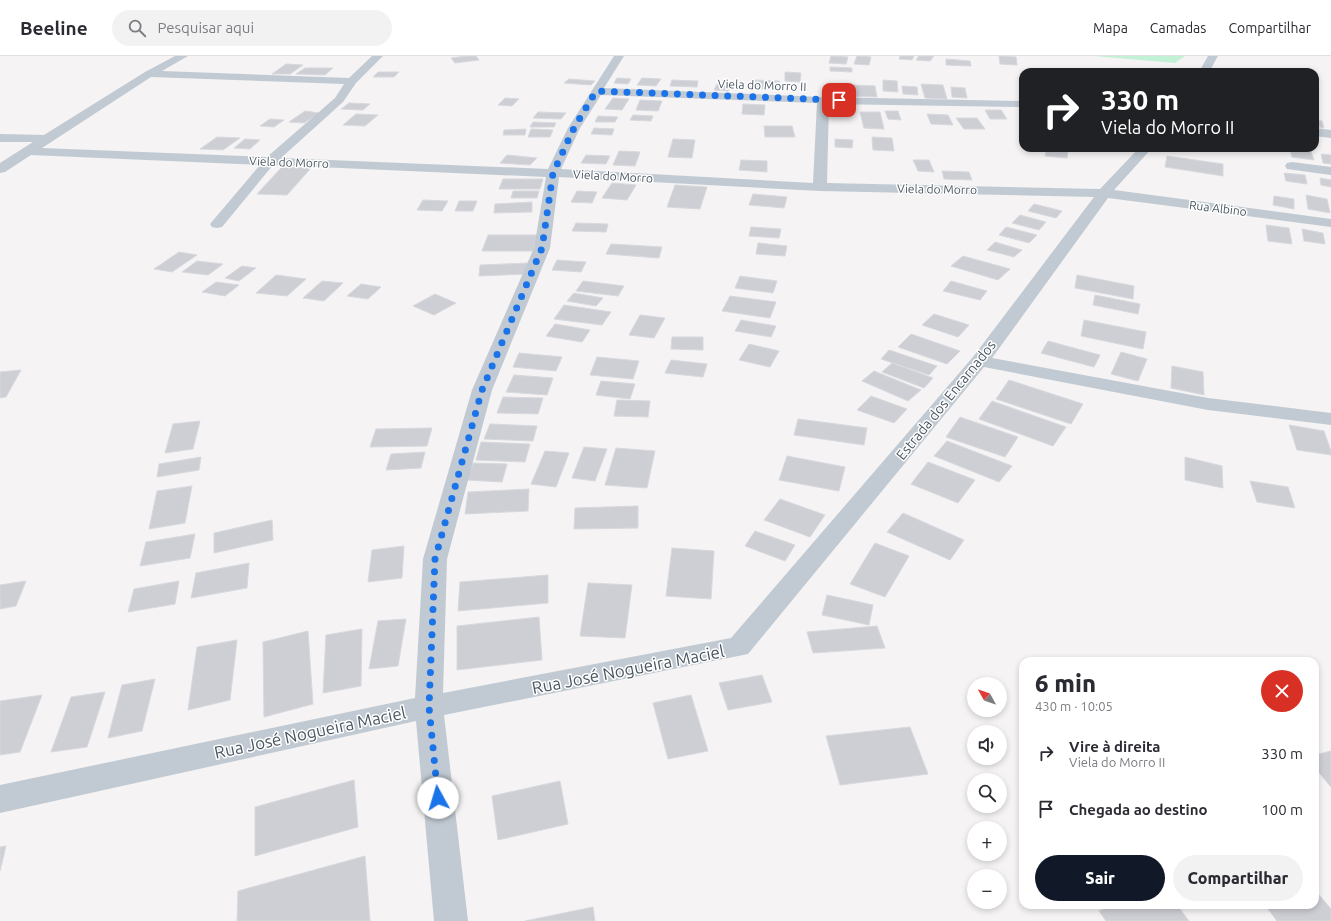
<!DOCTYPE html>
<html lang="pt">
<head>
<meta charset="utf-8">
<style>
  body { margin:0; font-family:Ubuntu,sans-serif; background:#f2f2f3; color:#2b2b33; height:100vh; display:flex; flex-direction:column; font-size:15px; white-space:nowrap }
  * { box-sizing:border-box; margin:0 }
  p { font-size:13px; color:#7c7c81 }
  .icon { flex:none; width:22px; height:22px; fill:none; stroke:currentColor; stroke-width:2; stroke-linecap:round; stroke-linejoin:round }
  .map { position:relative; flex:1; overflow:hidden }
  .drawer { position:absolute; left:1019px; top:601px; width:300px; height:252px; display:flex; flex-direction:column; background:#fff; border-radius:12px; box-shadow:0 2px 6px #0003 }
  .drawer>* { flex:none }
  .guide { position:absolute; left:1019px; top:12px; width:300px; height:84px; border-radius:12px; box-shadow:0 2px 6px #0003; background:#202124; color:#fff; overflow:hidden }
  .needle { width:26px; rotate:310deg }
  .tools { position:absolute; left:967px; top:621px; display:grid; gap:8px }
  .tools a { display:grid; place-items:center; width:40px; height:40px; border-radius:50%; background:#fff; box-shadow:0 2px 6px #0003; font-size:20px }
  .pin { position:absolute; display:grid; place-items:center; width:34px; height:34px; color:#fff; margin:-17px; border-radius:8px; box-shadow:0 2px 6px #0006 }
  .me { position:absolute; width:44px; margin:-22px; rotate:354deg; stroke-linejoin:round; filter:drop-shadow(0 0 3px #0008) }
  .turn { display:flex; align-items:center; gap:14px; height:84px; padding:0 16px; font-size:18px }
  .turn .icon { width:52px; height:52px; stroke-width:2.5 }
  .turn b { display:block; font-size:28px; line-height:34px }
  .round { display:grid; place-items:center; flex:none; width:42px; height:42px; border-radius:21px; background:#f2f2f3 }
  .headline { display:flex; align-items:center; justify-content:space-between; height:68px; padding:0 16px }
  h1 { font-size:24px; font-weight:800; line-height:30px }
  .cta { display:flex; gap:8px; margin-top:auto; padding:8px 16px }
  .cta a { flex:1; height:46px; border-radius:24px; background:#111827; color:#fff; font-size:16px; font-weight:800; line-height:46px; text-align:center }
  .cta a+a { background:#f2f2f3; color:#2b2b33 }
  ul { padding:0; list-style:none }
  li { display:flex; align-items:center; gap:12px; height:56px; padding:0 16px }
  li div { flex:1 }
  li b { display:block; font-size:15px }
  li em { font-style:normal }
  header { display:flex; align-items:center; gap:24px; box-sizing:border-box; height:56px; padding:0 20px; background:#fff; border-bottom:1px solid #e1e1e2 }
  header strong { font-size:19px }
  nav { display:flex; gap:22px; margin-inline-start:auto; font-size:14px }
  .search { width:280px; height:36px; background:#f2f2f3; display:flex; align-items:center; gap:10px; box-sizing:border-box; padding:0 14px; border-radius:22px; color:#7c7c81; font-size:15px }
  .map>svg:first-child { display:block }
  .green { fill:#c3f1d5 }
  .building { fill:#cdcfd5; stroke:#d7d9de }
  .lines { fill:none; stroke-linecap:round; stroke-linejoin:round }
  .minor { fill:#c1cad2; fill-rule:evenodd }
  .route { stroke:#1a73e8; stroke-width:7; stroke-dasharray:0 12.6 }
  .labels { text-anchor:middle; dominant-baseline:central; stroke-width:3; stroke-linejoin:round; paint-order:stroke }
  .far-street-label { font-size:12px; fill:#4a5661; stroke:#fff }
  .street-label { font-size:14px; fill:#4a5661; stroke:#fff }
  .near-street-label { font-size:17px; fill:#4a5661; stroke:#fff }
</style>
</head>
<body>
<header>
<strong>Beeline</strong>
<div class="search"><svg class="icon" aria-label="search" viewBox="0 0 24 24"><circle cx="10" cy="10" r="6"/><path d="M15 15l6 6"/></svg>Pesquisar aqui</div>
<nav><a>Mapa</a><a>Camadas</a><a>Compartilhar</a></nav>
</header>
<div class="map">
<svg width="1331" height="865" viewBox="0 0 1331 865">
  <rect width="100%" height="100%" fill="#f5f3f3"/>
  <!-- green -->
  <polygon class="green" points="1094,0 1185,0 1175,7"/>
  <!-- building -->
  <g class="building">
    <polygon points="467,0 476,0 479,4 455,7 451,2"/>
    <polygon points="831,0 848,1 846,8 829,7"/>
    <polygon points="857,0 871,1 869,9 854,8"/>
    <polygon points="900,0 914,0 912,4 899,3"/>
    <polygon points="919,0 934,0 930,5 916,4"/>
    <polygon points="999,0 1016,1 1017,9 1000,8"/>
    <polygon points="946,3 970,5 971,10 946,9"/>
    <polygon points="286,8 303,9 290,18 272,18"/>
    <polygon points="830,11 852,12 852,16 830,15"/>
    <polygon points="305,12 333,12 325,19 296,18"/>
    <polygon points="378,16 399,16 394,21 373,21"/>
    <polygon points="785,16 801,17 800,26 785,25"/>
    <polygon points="617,22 631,23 628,28 614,27"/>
    <polygon points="642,22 661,23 656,30 637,29"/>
    <polygon points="569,23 595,25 591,29 564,27"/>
    <polygon points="672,24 698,25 697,31 670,30"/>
    <polygon points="755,24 780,25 776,34 751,32"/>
    <polygon points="883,24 897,25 898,36 883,35"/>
    <polygon points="717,28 731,29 728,35 714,34"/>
    <polygon points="830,28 847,29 847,35 831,35"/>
    <polygon points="921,28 943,29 947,43 925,42"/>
    <polygon points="853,29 875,30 877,41 853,40"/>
    <polygon points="902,30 917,31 918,39 903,38"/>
    <polygon points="951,31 965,32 967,42 952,41"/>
    <polygon points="505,42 519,43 512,50 498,49"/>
    <polygon points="613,42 629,43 622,54 605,53"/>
    <polygon points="640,44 662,45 658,55 636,54"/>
    <polygon points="349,47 370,48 363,54 341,53"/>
    <polygon points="743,48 765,49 764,59 742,58"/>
    <polygon points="985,54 1001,54 1007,63 990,63"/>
    <polygon points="305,55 319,57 304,67 289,66"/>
    <polygon points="885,55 898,55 901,64 888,63"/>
    <polygon points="538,56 566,57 561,63 533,62"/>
    <polygon points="860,56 880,56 884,73 864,72"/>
    <polygon points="356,58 378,59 365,70 343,69"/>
    <polygon points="927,58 948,59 953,69 931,68"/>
    <polygon points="633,59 653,60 651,65 630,64"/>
    <polygon points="598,60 618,61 615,66 595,66"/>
    <polygon points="956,62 977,62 985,73 964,73"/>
    <polygon points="270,63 284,64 274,71 260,70"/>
    <polygon points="1315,64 1322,65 1324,72 1315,70"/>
    <polygon points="533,66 556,67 554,71 530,71"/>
    <polygon points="764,70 792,70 795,81 765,81"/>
    <polygon points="594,72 614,73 612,79 591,78"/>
    <polygon points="526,73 525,79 503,79 504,74"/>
    <polygon points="531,73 553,74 550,81 528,81"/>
    <polygon points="217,81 240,82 223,94 200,93"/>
    <polygon points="872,81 892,82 894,95 873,94"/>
    <polygon points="245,83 260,84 250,93 234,92"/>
    <polygon points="673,83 695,84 692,102 668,101"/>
    <polygon points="835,83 853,84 852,92 835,91"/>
    <polygon points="1047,92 1068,95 1067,102 1045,100"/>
    <polygon points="1290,94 1311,96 1314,104 1292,101"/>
    <polygon points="619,95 640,96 635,110 613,109"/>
    <polygon points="1321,98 1331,99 1331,108 1323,107"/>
    <polygon points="507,99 537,102 530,109 500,107"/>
    <polygon points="586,99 610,100 606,108 581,107"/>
    <polygon points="1167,100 1223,108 1223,120 1165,111"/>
    <polygon points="741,104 767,105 767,116 739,114"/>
    <polygon points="913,104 929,104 934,116 918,115"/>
    <polygon points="282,111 311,112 287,139 257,138"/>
    <polygon points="942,115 969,116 972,124 944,123"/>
    <polygon points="1284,117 1305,119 1307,128 1286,125"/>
    <polygon points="1320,122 1331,124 1331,131 1321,129"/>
    <polygon points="503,123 543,123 540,133 499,133"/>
    <polygon points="612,127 636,129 627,144 602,142"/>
    <polygon points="675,129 707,131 700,153 667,151"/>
    <polygon points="513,135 539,135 537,142 511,142"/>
    <polygon points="577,135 597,136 592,147 571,146"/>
    <polygon points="753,138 787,141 784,152 749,149"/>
    <polygon points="1306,139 1327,143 1330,157 1308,153"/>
    <polygon points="1274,140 1294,143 1294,153 1273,149"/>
    <polygon points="423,144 448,145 442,155 417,154"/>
    <polygon points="459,145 477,145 473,155 455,155"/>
    <polygon points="532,146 532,156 494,157 495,148"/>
    <polygon points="1034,148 1062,155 1056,162 1028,155"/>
    <polygon points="1020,159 1046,166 1039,174 1012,167"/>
    <polygon points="576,167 608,168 606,176 572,175"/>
    <polygon points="1266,169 1289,172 1292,188 1268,185"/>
    <polygon points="751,171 781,173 779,182 749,180"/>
    <polygon points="1006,171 1037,179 1029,187 999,179"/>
    <polygon points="1302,173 1323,177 1325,188 1304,185"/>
    <polygon points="488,179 537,179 533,195 482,195"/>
    <polygon points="995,186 1022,194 1014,201 987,194"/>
    <polygon points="758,187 787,190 785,200 756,198"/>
    <polygon points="611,188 662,191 659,202 606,198"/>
    <polygon points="179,196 197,199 172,216 154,213"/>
    <polygon points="963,200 1010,213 998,224 951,210"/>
    <polygon points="557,204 586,206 581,216 552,214"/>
    <polygon points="197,205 223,208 208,219 182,216"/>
    <polygon points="528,207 527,218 479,220 480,209"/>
    <polygon points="242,210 256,212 239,225 225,222"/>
    <polygon points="276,219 306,223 287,240 256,237"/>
    <polygon points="1077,219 1134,230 1133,243 1075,232"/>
    <polygon points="740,220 777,225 773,237 735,232"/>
    <polygon points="322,225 343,227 324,245 303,242"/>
    <polygon points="583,225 624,230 618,240 576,235"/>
    <polygon points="951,225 987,235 980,244 943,235"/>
    <polygon points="216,226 239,229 225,240 202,236"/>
    <polygon points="361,228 381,231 368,243 347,240"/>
    <polygon points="574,237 603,242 596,250 567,245"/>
    <polygon points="435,238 456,247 434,259 413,250"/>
    <polygon points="1095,239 1140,248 1138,258 1093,249"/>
    <polygon points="730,240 776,246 770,262 722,255"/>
    <polygon points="564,249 611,256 602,269 554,263"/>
    <polygon points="934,258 969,269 958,281 922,269"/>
    <polygon points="640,259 665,262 654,282 629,279"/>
    <polygon points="741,264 776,270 771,281 735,275"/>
    <polygon points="1084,264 1146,276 1143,293 1081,280"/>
    <polygon points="555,268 590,274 582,286 546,280"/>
    <polygon points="911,278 960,295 947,308 898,291"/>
    <polygon points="672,281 703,281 703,294 671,293"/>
    <polygon points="1048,285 1100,299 1094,311 1041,297"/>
    <polygon points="749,288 779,295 770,311 739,304"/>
    <polygon points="889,294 937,310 929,319 881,303"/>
    <polygon points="1121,296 1147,303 1138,325 1111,318"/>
    <polygon points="519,297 562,301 556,315 513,311"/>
    <polygon points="597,301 639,305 633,323 590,319"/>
    <polygon points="671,304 707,308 703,321 665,317"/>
    <polygon points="892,307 933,322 924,332 882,316"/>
    <polygon points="1172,310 1203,316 1204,339 1171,332"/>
    <polygon points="21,314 6,341 0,342 0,316"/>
    <polygon points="874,315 921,334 908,345 862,325"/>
    <polygon points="514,319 553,322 547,339 506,336"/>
    <polygon points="1009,324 1083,348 1071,368 996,343"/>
    <polygon points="601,325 635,328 630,343 596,339"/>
    <polygon points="871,340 907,353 894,367 857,354"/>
    <polygon points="503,341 543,342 538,358 497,357"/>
    <polygon points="617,344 650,345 648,361 614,360"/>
    <polygon points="992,345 1066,371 1053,390 979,363"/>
    <polygon points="960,361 1018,381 1005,401 946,381"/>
    <polygon points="798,363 867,372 864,389 794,379"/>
    <polygon points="200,365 193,393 165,397 173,368"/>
    <polygon points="490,368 537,370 533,385 484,383"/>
    <polygon points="1289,369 1324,375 1331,395 1331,399 1297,394"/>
    <polygon points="432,372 427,390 370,391 376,373"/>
    <polygon points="947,385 1012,410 999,426 934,400"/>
    <polygon points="481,386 530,388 525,406 476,404"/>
    <polygon points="584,391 607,393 595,425 572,422"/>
    <polygon points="616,392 655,395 647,432 605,429"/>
    <polygon points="545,395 569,397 556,431 531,428"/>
    <polygon points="425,396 421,412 386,414 391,398"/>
    <polygon points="787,400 845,411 839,435 779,424"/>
    <polygon points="201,401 199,414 157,421 159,408"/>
    <polygon points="1185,401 1222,410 1223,432 1185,424"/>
    <polygon points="928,406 975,424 958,447 911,428"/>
    <polygon points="473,407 507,408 502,426 467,424"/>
    <polygon points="1250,425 1288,431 1295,452 1257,446"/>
    <polygon points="192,430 185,467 149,473 157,435"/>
    <polygon points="529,433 528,455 465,458 468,436"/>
    <polygon points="780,443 825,459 810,481 764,464"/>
    <polygon points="638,450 638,472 574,473 575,452"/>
    <polygon points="903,457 964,484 950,504 887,476"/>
    <polygon points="272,464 273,484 214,497 214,477"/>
    <polygon points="755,475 795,489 785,505 745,490"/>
    <polygon points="195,478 190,502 140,510 146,486"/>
    <polygon points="875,487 909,500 885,541 850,528"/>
    <polygon points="404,490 402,522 368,526 372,494"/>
    <polygon points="672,492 714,495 711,543 666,540"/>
    <polygon points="249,507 247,532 191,542 196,517"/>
    <polygon points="548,519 548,547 458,555 460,526"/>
    <polygon points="26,525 16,550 0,553 0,529"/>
    <polygon points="179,525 175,548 128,556 134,533"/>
    <polygon points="588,527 632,529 625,582 580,580"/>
    <polygon points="827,539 873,549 869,569 822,559"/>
    <polygon points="539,561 542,604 457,614 457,570"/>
    <polygon points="406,563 398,610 369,613 378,565"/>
    <polygon points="877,570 885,592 813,597 807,576"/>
    <polygon points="362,573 361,630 323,637 326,579"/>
    <polygon points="308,575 313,648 264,661 263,586"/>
    <polygon points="237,584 230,644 188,654 197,591"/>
    <polygon points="762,619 772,646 728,654 719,627"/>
    <polygon points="155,623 142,675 108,682 122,629"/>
    <polygon points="105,636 87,691 51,696 71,641"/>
    <polygon points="42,639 20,696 0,699 0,645"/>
    <polygon points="691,639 708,695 668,703 653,647"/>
    <polygon points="910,671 928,718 840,729 826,680"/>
    <polygon points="1331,695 1331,731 1315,712 1315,699"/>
    <polygon points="354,724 358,771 255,800 255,751"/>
    <polygon points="560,725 568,768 498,784 492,740"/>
    <polygon points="6,790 0,815 0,791"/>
    <polygon points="365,800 370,865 237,865 238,835"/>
    <polygon points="1315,834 1331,853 1331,865 1277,865 1265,849 1315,849"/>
    <polygon points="1116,849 1177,849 1189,865 1106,865 1099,855"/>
    <polygon points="593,851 595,865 525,865"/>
  </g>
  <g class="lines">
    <!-- minor -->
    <g class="minor">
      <path d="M175,0H188L162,15L349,22L372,0H383L356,27L343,46L281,102L548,113L568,72L614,0H624L604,32L823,41L1023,45V51L829,48L827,127L1100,133L1139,92H1152L1114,134L1331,163V171L1108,142L992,302L1208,342L1331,357V369L1208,354L984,311L748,598L444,659L468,865H434L416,665L0,757V729L415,642L423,503L472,334L534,192L546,121L273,109L222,171L217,172L212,171L210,168L260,109L31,99L5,116L0,117V107L33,86H0V78L44,79L145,16ZM151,21L344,28L335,42L267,101L42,92ZM601,39L817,47L813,127L561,113L580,72ZM559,121L820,135L1094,141L973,301L731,582L443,637L447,503L492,334L550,192Z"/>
      <polygon points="1208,0 1218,0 1209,16 1199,16"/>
      <polygon points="1315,72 1331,74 1331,82 1315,80"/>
      <polygon points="1292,106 1331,111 1331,119 1287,113 1285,110 1287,107"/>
    </g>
  </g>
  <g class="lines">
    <!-- route -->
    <polyline class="route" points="438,742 429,651 435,503 482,334 542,192 553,117 574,72 596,35 839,44"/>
  </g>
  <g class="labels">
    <!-- far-street labels -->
    <g class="far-street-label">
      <text transform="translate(762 29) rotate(2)">Viela do Morro II</text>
      <text transform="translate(289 106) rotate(2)">Viela do Morro</text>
      <text transform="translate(613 120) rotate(3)">Viela do Morro</text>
      <text transform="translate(937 133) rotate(1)">Viela do Morro</text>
      <text transform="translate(1218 152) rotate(7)">Rua Albino</text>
    </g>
    <!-- street labels -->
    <g class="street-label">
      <text transform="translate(946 344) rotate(-51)">Estrada dos Encarnados</text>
    </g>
    <!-- near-street labels -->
    <g class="near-street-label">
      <text transform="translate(628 613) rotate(-11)">Rua José Nogueira Maciel</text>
      <text transform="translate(310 676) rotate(-12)">Rua José Nogueira Maciel</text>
    </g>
  </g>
</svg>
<div class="tools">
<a><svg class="needle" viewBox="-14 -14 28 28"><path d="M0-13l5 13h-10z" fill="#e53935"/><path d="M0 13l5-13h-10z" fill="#7c7c81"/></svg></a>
<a><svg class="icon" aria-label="sound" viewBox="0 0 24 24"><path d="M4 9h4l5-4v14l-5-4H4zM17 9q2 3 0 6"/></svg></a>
<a><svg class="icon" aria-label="search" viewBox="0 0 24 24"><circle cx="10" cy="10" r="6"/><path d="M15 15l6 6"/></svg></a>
<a>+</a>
<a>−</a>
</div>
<div class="pin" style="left:839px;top:44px;background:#d93025"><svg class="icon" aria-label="arrive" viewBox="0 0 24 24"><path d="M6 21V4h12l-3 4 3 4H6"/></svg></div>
<svg class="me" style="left:438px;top:742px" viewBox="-20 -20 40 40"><circle r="19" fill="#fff"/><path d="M0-13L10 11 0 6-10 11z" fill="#1a73e8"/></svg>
<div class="guide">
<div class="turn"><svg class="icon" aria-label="right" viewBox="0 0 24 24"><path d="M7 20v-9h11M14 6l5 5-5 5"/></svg><div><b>330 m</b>Viela do Morro II</div></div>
</div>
<section class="drawer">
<div class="headline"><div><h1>6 min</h1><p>430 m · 10:05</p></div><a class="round" style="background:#d93025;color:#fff"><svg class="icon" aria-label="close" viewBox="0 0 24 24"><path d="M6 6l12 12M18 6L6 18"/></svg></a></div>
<ul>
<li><svg class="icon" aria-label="right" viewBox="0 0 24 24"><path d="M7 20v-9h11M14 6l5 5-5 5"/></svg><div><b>Vire à direita</b><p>Viela do Morro II</p></div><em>330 m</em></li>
<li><svg class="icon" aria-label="arrive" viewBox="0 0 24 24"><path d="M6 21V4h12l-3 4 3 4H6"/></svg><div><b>Chegada ao destino</b></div><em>100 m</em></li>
</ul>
<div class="cta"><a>Sair</a><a>Compartilhar</a></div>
</section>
</div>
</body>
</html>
